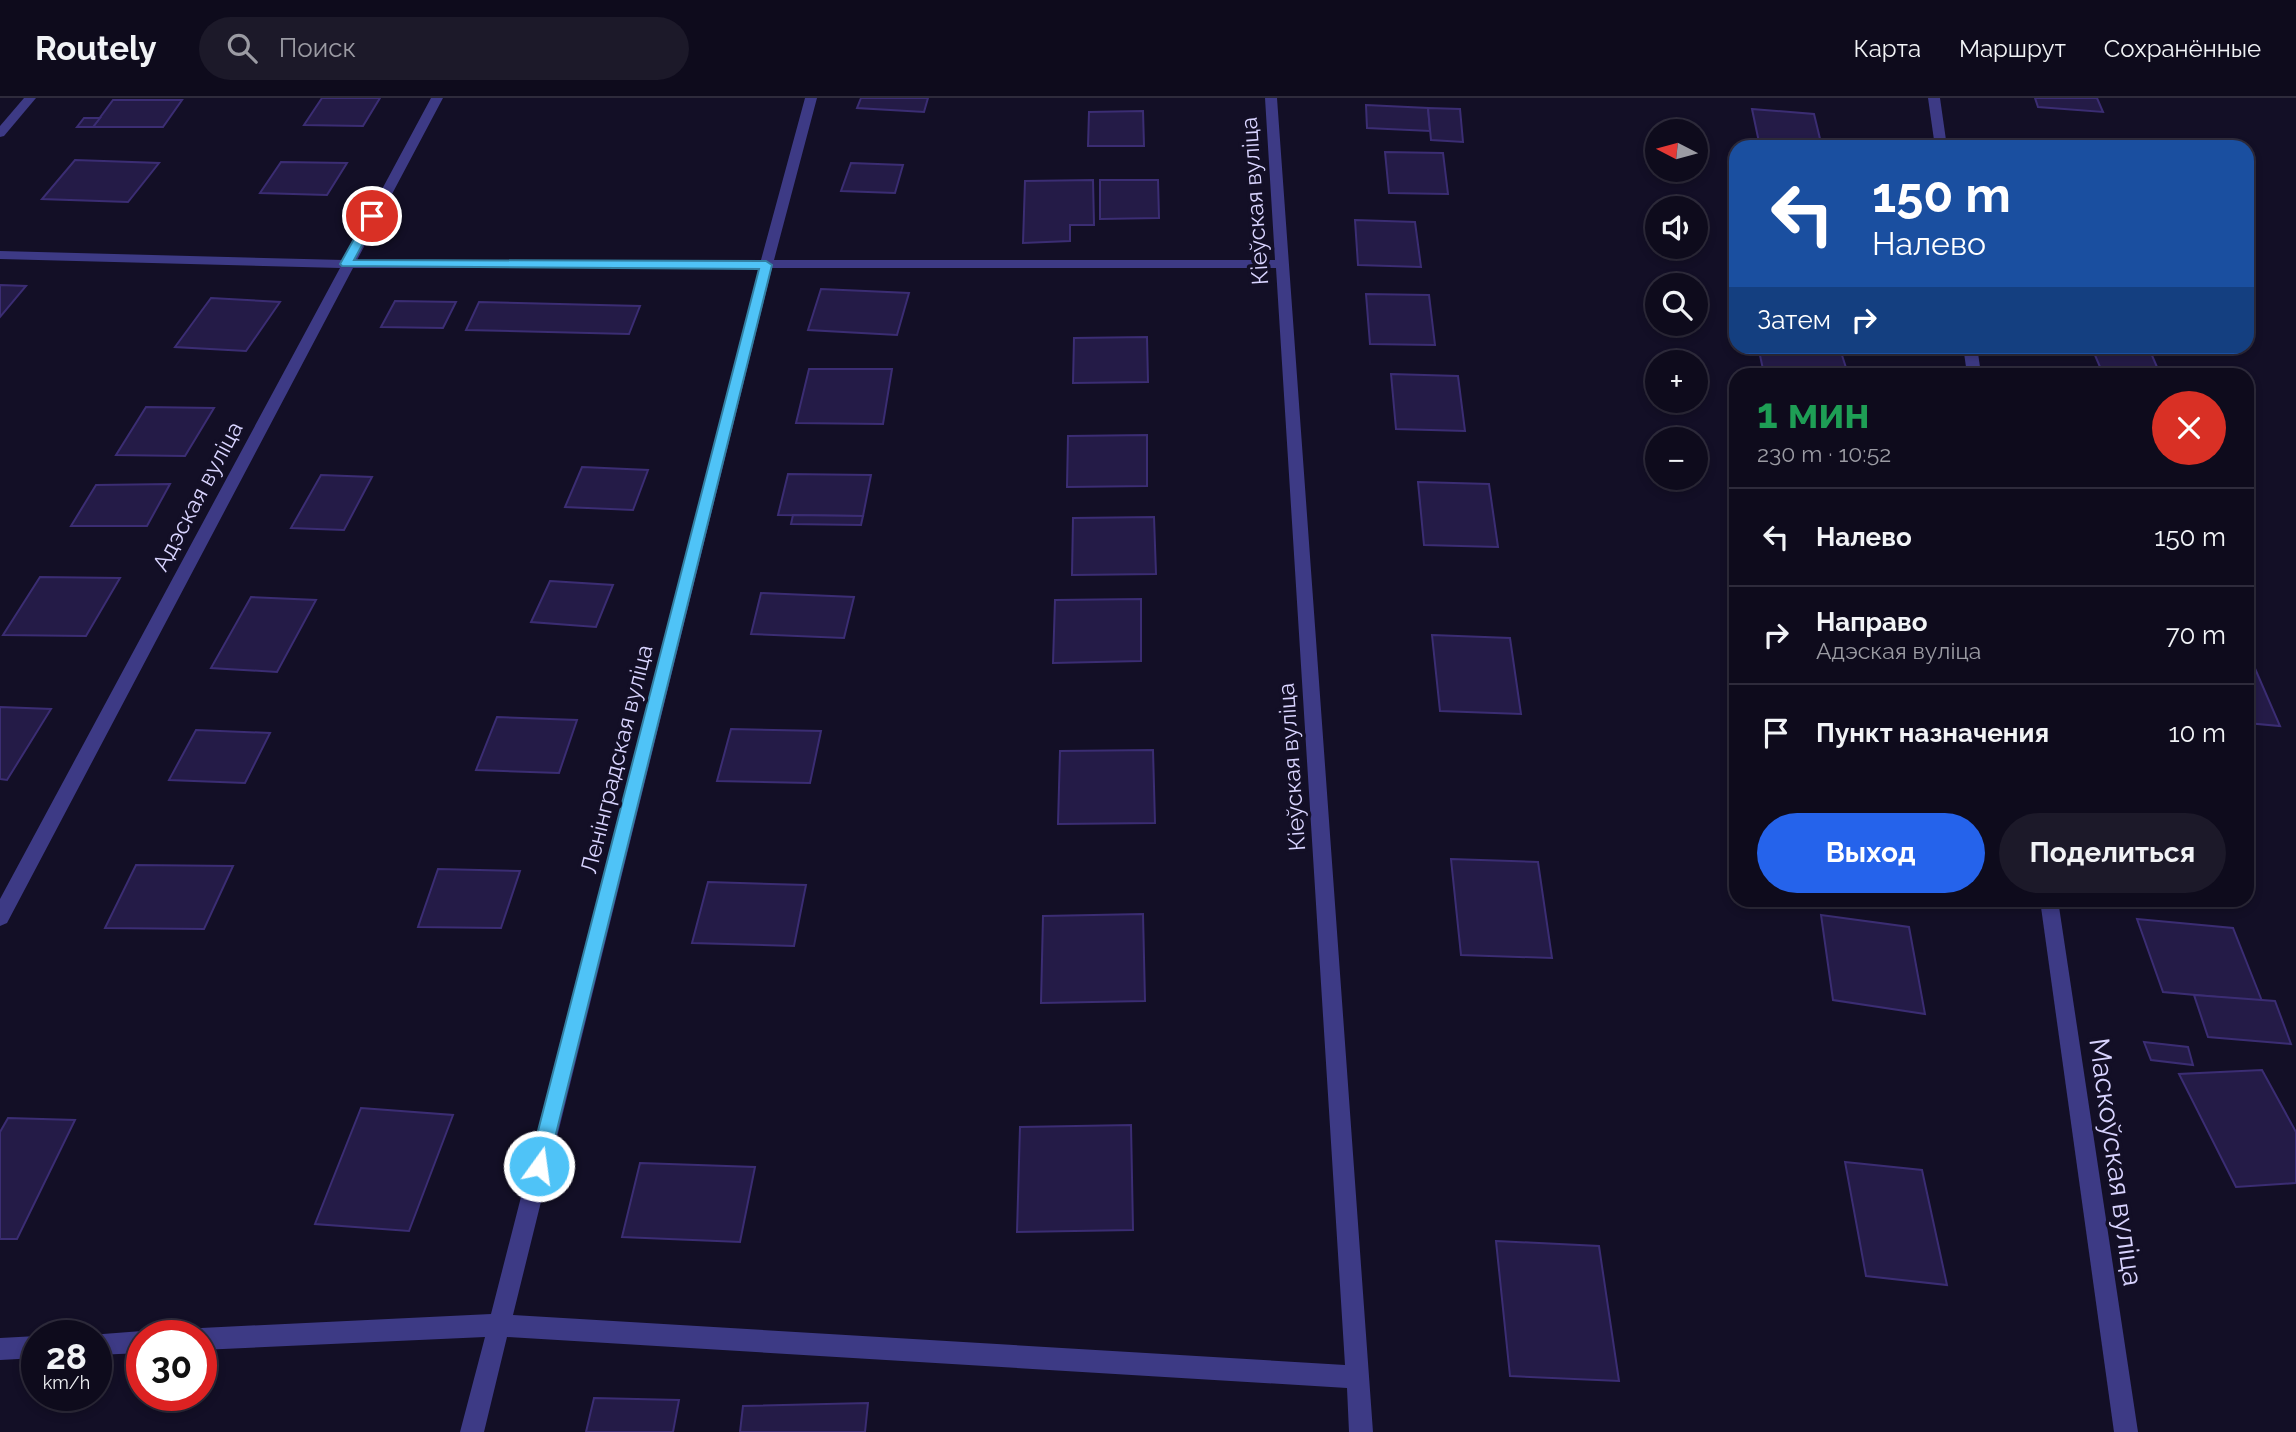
<!DOCTYPE html>
<html lang="ru">
<head>
<meta charset="utf-8">
<style>
  body { margin:0; font-family:Raleway,sans-serif; background:#1c1929; color:#f1f3f6; height:100vh; display:flex; flex-direction:column; font-size:26px; white-space:nowrap }
  * { box-sizing:border-box; margin:0 }
  p { font-size:23px; color:#9b9ba3 }
  .icon { flex:none; width:38px; height:38px; fill:none; stroke:currentColor; stroke-width:2; stroke-linecap:round; stroke-linejoin:round }
  .map { position:relative; flex:1; overflow:hidden }
  .sheet { position:absolute; left:1729px; top:270px; width:525px; height:539px; display:flex; flex-direction:column; background:#0e0b1c; border-radius:21px; box-shadow:0 4px 10px #0003,0 0 0 2px #2e2b3b }
  .sheet>* { flex:none }
  .hud { position:absolute; left:1729px; top:42px; width:525px; height:214px; border-radius:21px; box-shadow:0 4px 10px #0003,0 0 0 2px #2e2b3b; background:#1a4fa0; color:#fff; overflow:hidden }
  .needle { width:46px; rotate:276deg }
  .tools { position:absolute; left:1645px; top:21px; display:grid; gap:14px }
  .tools a { display:grid; place-items:center; width:63px; height:63px; border-radius:50%; background:#0e0b1c; box-shadow:0 4px 10px #0003,0 0 0 2px #2e2b3b; font-size:35px }
  .speed { position:absolute; left:21px; top:1222px; display:flex; gap:14px; font-size:35px; font-weight:700; text-align:center }
  .speed>* { display:grid; place-content:center; width:91px; height:91px; border-radius:50%; background:#0e0b1c; box-shadow:0 4px 10px #0003,0 0 0 2px #2e2b3b; line-height:1 }
  .speed small { font-size:18px; font-weight:400 }
  .speed .limit { border:10px solid #d22; background:#fff; color:#111 }
  .pin { position:absolute; display:grid; place-items:center; width:60px; height:60px; color:#fff; margin:-30px; border:4px solid #fff; border-radius:50%; box-shadow:0 2px 7px #0007 }
  .me { position:absolute; width:77px; margin:-38px; rotate:14deg; stroke-linejoin:round; filter:drop-shadow(0 0 5px #0008) }
  .turn { display:flex; align-items:center; gap:24px; height:147px; padding:0 28px; font-size:32px }
  .turn .icon { width:91px; height:91px; stroke-width:2.5 }
  .turn b { display:block; font-size:49px; line-height:60px }
  .then { display:flex; align-items:center; height:66px; padding:0 28px; background:#0003; gap:14px; font-size:26px }
  .round { display:grid; place-items:center; flex:none; width:74px; height:74px; border-radius:37px; background:#1c1929 }
  .head { display:flex; align-items:center; justify-content:space-between; height:119px; padding:0 28px }
  h1 { font-size:42px; font-weight:700; line-height:52px; color:#1e9e55 }
  .primary-button { display:flex; gap:14px; margin-top:auto; padding:14px 28px }
  .primary-button a { flex:1; height:80px; border-radius:42px; background:#2563eb; color:#fff; font-size:28px; font-weight:700; line-height:80px; text-align:center }
  .primary-button a+a { background:#1c1929; color:#f1f3f6 }
  ul { padding:0; list-style:none }
  li { display:flex; align-items:center; gap:21px; height:98px; padding:0 28px; border-top:2px solid #2e2b3b }
  li div { flex:1 }
  li b { display:block; font-size:26px }
  li em { font-style:normal }
  header { display:flex; align-items:center; gap:42px; box-sizing:border-box; height:98px; padding:0 35px; background:#0e0b1c; border-bottom:2px solid #2e2b3b }
  header strong { font-size:33px }
  nav { display:flex; gap:38px; margin-inline-start:auto; font-size:24px }
  .search { width:490px; height:63px; background:#1c1929; display:flex; align-items:center; gap:18px; box-sizing:border-box; padding:0 24px; border-radius:38px; color:#9b9ba3; font-size:26px }
  .map>svg:first-child { display:block }
  .building { fill:#241b47; stroke:#3b2d73; stroke-width:2 }
  .lines { fill:none; stroke-linecap:round; stroke-linejoin:round }
  .minor { fill:#3d3a85; fill-rule:evenodd }
  .route { fill:#4fc3f7; stroke:#337fa1; stroke-width:2 }
  .labels { text-anchor:middle; dominant-baseline:central; stroke-width:7; stroke-linejoin:round; paint-order:stroke }
  .street-label { font-size:23px; fill:#d9d4ff; stroke:#130f26 }
  .near-street-label { font-size:28px; fill:#d9d4ff; stroke:#130f26 }
</style>
</head>
<body>
<header>
<strong>Routely</strong>
<div class="search"><svg class="icon" aria-label="search" viewBox="0 0 24 24"><circle cx="10" cy="10" r="6"/><path d="M15 15l6 6"/></svg>Поиск</div>
<nav><a>Карта</a><a>Маршрут</a><a>Сохранённые</a></nav>
</header>
<div class="map">
<svg width="2296" height="1334" viewBox="0 0 2296 1334">
  <rect width="100%" height="100%" fill="#130f26"/>
  <!-- building -->
  <g class="building">
    <polygon points="322,0 380,0 363,28 304,27"/>
    <polygon points="861,0 928,0 924,14 857,10"/>
    <polygon points="2035,0 2097,0 2103,14 2038,9"/>
    <polygon points="113,2 182,2 163,29 93,29"/>
    <polygon points="1366,7 1428,10 1430,33 1367,30"/>
    <polygon points="1428,10 1460,11 1463,44 1431,42"/>
    <polygon points="1752,11 1814,16 1822,49 1760,49"/>
    <polygon points="1143,13 1144,48 1088,48 1089,14"/>
    <polygon points="84,20 100,20 93,29 77,29"/>
    <polygon points="1385,54 1443,55 1448,96 1389,95"/>
    <polygon points="75,62 159,65 128,104 42,101"/>
    <polygon points="281,64 347,65 327,97 260,95"/>
    <polygon points="851,65 903,67 895,95 841,93"/>
    <polygon points="1093,82 1094,127 1070,127 1070,143 1023,145 1025,83"/>
    <polygon points="1100,82 1158,82 1159,120 1100,121"/>
    <polygon points="1355,122 1415,124 1421,169 1358,167"/>
    <polygon points="0,187 26,188 0,219"/>
    <polygon points="821,191 909,195 897,237 808,232"/>
    <polygon points="1366,196 1429,197 1435,247 1370,246"/>
    <polygon points="211,200 280,204 246,253 175,249"/>
    <polygon points="395,203 456,204 443,230 381,229"/>
    <polygon points="479,204 640,208 629,236 466,232"/>
    <polygon points="1147,239 1148,284 1073,285 1074,240"/>
    <polygon points="1758,248 1840,251 1848,276 1764,276"/>
    <polygon points="2091,248 2148,248 2160,276 2103,276"/>
    <polygon points="809,271 892,271 883,326 796,325"/>
    <polygon points="1391,276 1458,278 1465,333 1396,331"/>
    <polygon points="146,309 214,310 185,358 116,357"/>
    <polygon points="1147,337 1147,388 1067,389 1068,338"/>
    <polygon points="582,369 648,372 633,412 565,409"/>
    <polygon points="788,376 871,377 863,418 778,417"/>
    <polygon points="321,377 372,379 344,432 291,430"/>
    <polygon points="1418,384 1489,386 1498,449 1424,447"/>
    <polygon points="170,386 147,428 71,428 96,387"/>
    <polygon points="793,417 863,418 861,427 791,426"/>
    <polygon points="1154,419 1156,476 1072,477 1073,420"/>
    <polygon points="40,479 120,480 86,538 3,537"/>
    <polygon points="550,483 613,487 596,529 531,524"/>
    <polygon points="761,495 854,499 844,540 751,536"/>
    <polygon points="251,499 316,502 277,574 211,570"/>
    <polygon points="1141,501 1141,563 1053,565 1055,502"/>
    <polygon points="1432,537 1510,540 1521,616 1440,613"/>
    <polygon points="2247,552 2280,628 2247,625"/>
    <polygon points="0,609 51,611 7,682 0,681"/>
    <polygon points="497,619 577,622 559,675 476,672"/>
    <polygon points="731,631 821,633 810,685 717,683"/>
    <polygon points="196,632 270,635 245,685 169,682"/>
    <polygon points="1153,652 1155,725 1058,726 1060,653"/>
    <polygon points="1451,761 1538,764 1552,860 1461,857"/>
    <polygon points="136,767 233,768 204,831 105,830"/>
    <polygon points="438,771 520,773 501,830 418,829"/>
    <polygon points="708,784 806,787 794,848 692,845"/>
    <polygon points="1143,816 1145,903 1041,905 1043,818"/>
    <polygon points="1821,817 1909,829 1925,916 1833,902"/>
    <polygon points="2137,821 2233,830 2262,903 2163,894"/>
    <polygon points="2194,897 2275,903 2291,946 2208,939"/>
    <polygon points="2144,944 2188,949 2193,967 2151,962"/>
    <polygon points="2262,972 2296,1034 2296,1085 2236,1089 2179,976"/>
    <polygon points="361,1010 453,1017 409,1133 315,1126"/>
    <polygon points="8,1020 75,1022 17,1141 0,1141 0,1034"/>
    <polygon points="1131,1027 1133,1132 1017,1134 1020,1029"/>
    <polygon points="1845,1064 1922,1072 1947,1187 1866,1178"/>
    <polygon points="640,1065 755,1069 740,1144 622,1139"/>
    <polygon points="1496,1143 1599,1148 1619,1283 1510,1278"/>
    <polygon points="594,1300 679,1302 673,1334 586,1334"/>
    <polygon points="868,1305 865,1334 740,1334 743,1308"/>
  </g>
  <g class="lines">
    <!-- minor -->
    <g class="minor">
      <polygon points="24,0 36,0 4,38 0,39 0,28"/>
      <path d="M431,0H443L357,162H761L805,0H817L774,162H1275L1265,0H1277L1373,1334H1349L1347,1290L507,1239L484,1334H460L485,1239L201,1252V1237H191L193,1233L201,1230L491,1216L759,170H353L7,825L0,828V801L340,170L0,161V153L344,162ZM772,170H1276L1345,1267L513,1217Z"/>
      <polygon points="1928,0 1940,0 1947,49 1935,49"/>
      <polygon points="1963,248 1977,248 1981,276 1967,276"/>
      <polygon points="2040,802 2058,802 2138,1334 2114,1334"/>
      <polygon points="142,1233 150,1237 142,1237 142,1255 96,1257 96,1237 90,1237"/>
      <polygon points="37,1238 37,1260 0,1262 0,1240"/>
    </g>
  </g>
  <!-- route -->
  <polygon class="route" points="368,116 378,118 354,162 766,163 772,167 548,1068 545,1074 539,1077 532,1074 529,1068 759,171 342,168 340,166"/>
  <g class="labels">
    <!-- street labels -->
    <g class="street-label">
      <text transform="translate(1254 103) rotate(-94)">Кіеўская вуліца</text>
      <text transform="translate(197 398) rotate(-62)">Адэская вуліца</text>
      <text transform="translate(616 661) rotate(-76)">Ленінградская вуліца</text>
      <text transform="translate(1291 669) rotate(-94)">Кіеўская вуліца</text>
    </g>
    <!-- near-street labels -->
    <g class="near-street-label">
      <text transform="translate(2116 1064) rotate(82)">Маскоўская вуліца</text>
    </g>
  </g>
</svg>
<div class="tools">
<a><svg class="needle" viewBox="-14 -14 28 28"><path d="M0-13l5 13h-10z" fill="#e53935"/><path d="M0 13l5-13h-10z" fill="#9b9ba3"/></svg></a>
<a><svg class="icon" aria-label="sound" viewBox="0 0 24 24"><path d="M4 9h4l5-4v14l-5-4H4zM17 9q2 3 0 6"/></svg></a>
<a><svg class="icon" aria-label="search" viewBox="0 0 24 24"><circle cx="10" cy="10" r="6"/><path d="M15 15l6 6"/></svg></a>
<a>+</a>
<a>−</a>
</div>
<div class="speed"><div>28<small>km/h</small></div><div class="limit">30</div></div>
<div class="pin" style="left:372px;top:118px;background:#d93025"><svg class="icon" aria-label="arrive" viewBox="0 0 24 24"><path d="M6 21V4h12l-3 4 3 4H6"/></svg></div>
<svg class="me" style="left:539px;top:1068px" viewBox="-20 -20 40 40"><circle r="17" fill="#4fc3f7" stroke="#fff" stroke-width="3"/><path d="M0-11L8 9 0 5-8 9z" fill="#fff"/></svg>
<div class="hud">
<div class="turn"><svg class="icon" aria-label="left" viewBox="0 0 24 24"><path d="M17 20v-9H6M10 6l-5 5 5 5"/></svg><div><b>150 m</b>Налево</div></div>
<div class="then">Затем<svg class="icon" aria-label="right" viewBox="0 0 24 24"><path d="M7 20v-9h11M14 6l5 5-5 5"/></svg></div>
</div>
<section class="sheet">
<div class="head"><div><h1>1 мин</h1><p>230 m · 10:52</p></div><a class="round" style="background:#d93025;color:#fff"><svg class="icon" aria-label="close" viewBox="0 0 24 24"><path d="M6 6l12 12M18 6L6 18"/></svg></a></div>
<ul>
<li><svg class="icon" aria-label="left" viewBox="0 0 24 24"><path d="M17 20v-9H6M10 6l-5 5 5 5"/></svg><div><b>Налево</b></div><em>150 m</em></li>
<li><svg class="icon" aria-label="right" viewBox="0 0 24 24"><path d="M7 20v-9h11M14 6l5 5-5 5"/></svg><div><b>Направо</b><p>Адэская вуліца</p></div><em>70 m</em></li>
<li><svg class="icon" aria-label="arrive" viewBox="0 0 24 24"><path d="M6 21V4h12l-3 4 3 4H6"/></svg><div><b>Пункт назначения</b></div><em>10 m</em></li>
</ul>
<div class="primary-button"><a>Выход</a><a>Поделиться</a></div>
</section>
</div>
</body>
</html>
